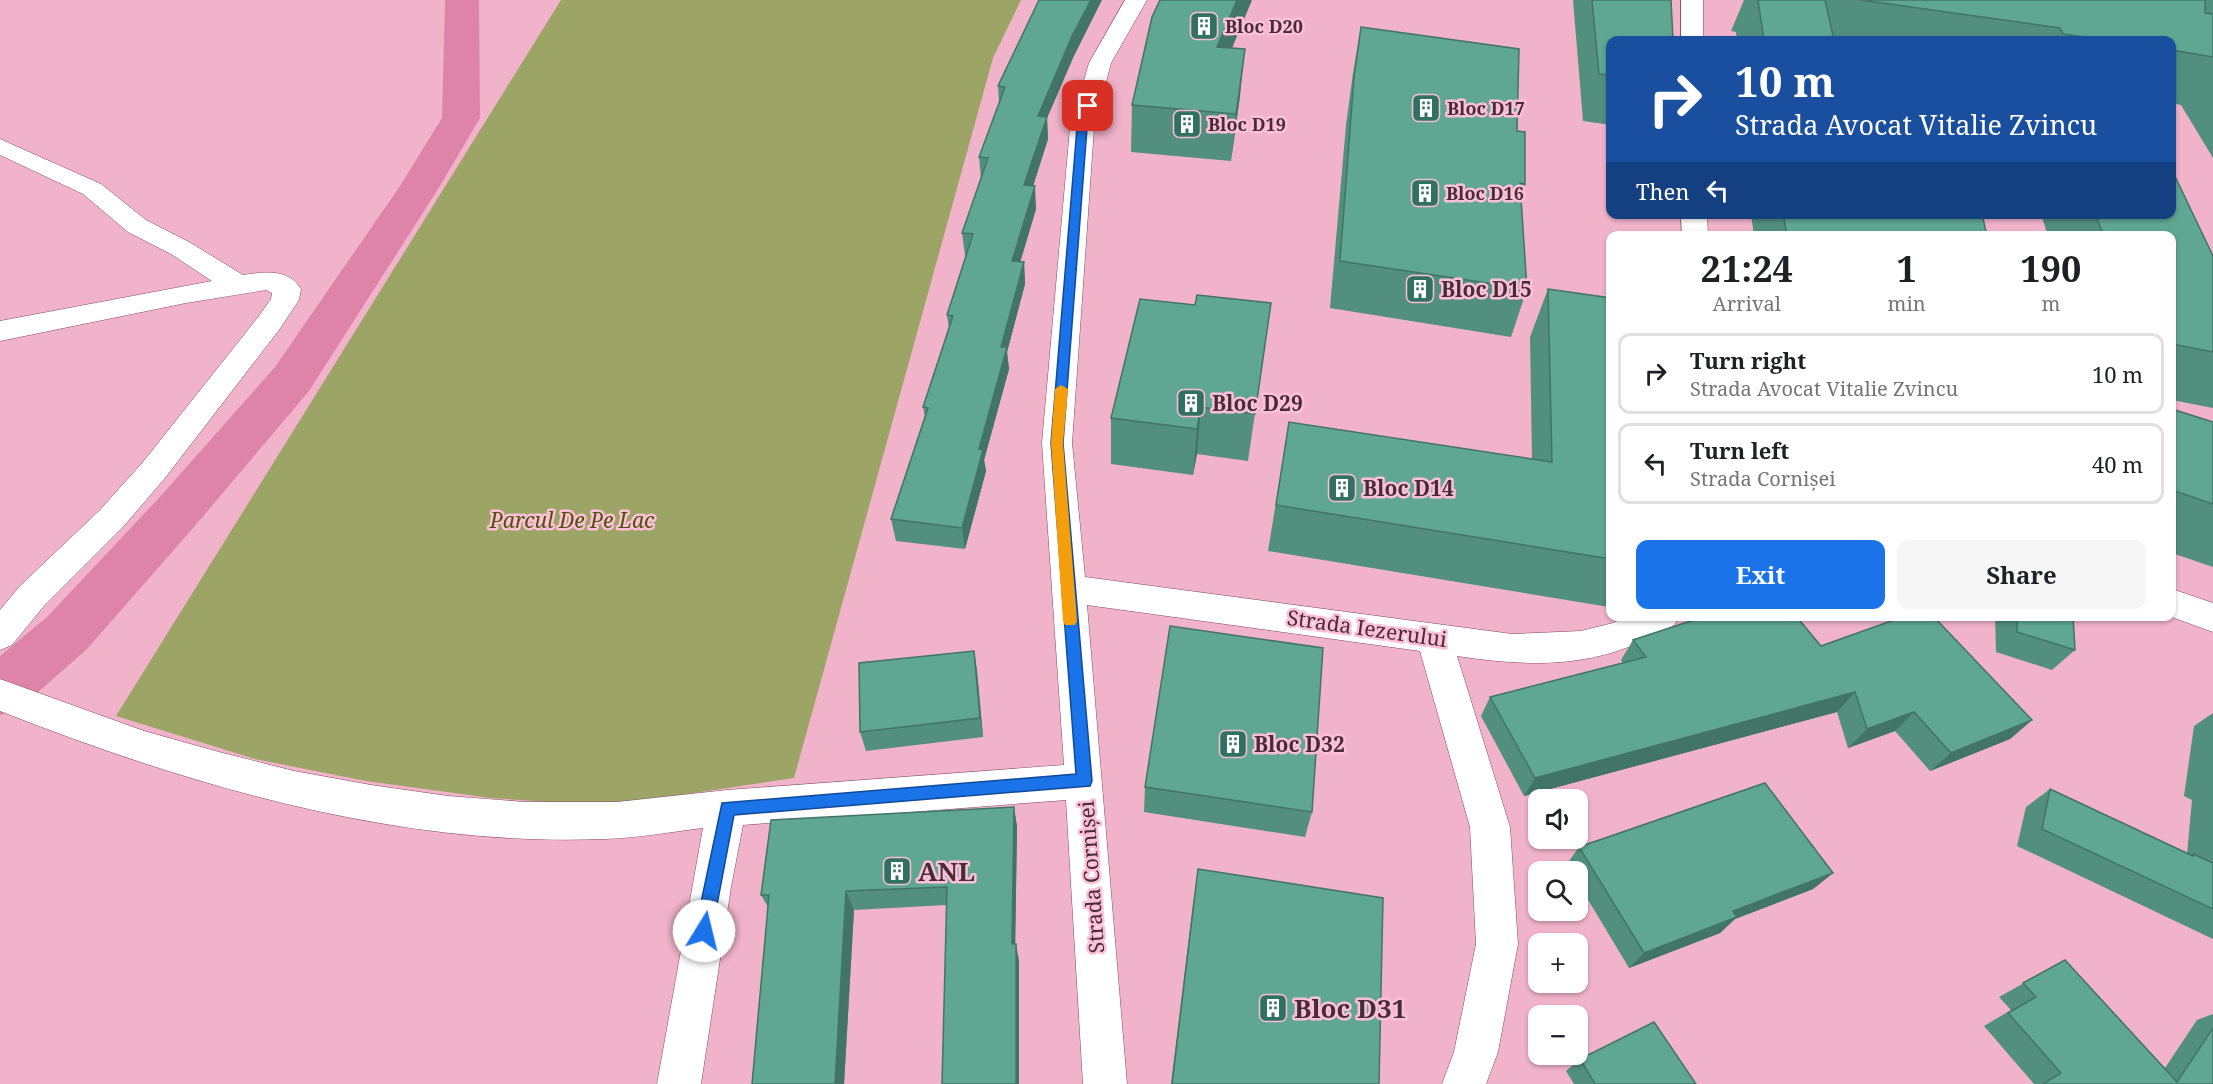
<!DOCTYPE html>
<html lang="en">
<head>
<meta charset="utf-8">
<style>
  body { margin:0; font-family:"Noto Serif",serif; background:#f6f6f6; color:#202124; height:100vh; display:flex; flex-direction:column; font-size:22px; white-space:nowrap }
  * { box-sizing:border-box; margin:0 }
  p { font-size:20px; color:#757577 }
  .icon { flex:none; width:33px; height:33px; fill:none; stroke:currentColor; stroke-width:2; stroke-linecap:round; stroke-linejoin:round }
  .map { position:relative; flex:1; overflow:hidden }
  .side { position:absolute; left:1606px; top:231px; width:570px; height:390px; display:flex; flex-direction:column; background:#fff; border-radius:12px; box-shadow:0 2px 4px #0004 }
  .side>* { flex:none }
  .banner { position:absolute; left:1606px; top:36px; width:570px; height:183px; border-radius:12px; box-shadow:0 2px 4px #0004; background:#1a4fa0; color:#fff; overflow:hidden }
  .fabs { position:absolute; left:1528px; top:789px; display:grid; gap:12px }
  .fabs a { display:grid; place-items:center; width:60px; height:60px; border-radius:12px; background:#fff; box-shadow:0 2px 4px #0004; font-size:30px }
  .pin { position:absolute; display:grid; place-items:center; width:51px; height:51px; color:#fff; margin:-26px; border-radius:12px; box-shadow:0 3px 9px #0006 }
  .me { position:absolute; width:66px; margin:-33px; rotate:9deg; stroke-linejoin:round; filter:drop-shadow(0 0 4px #0008) }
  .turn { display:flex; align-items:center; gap:21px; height:126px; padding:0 30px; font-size:27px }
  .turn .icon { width:78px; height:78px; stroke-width:2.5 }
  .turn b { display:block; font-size:42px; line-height:51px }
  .then { display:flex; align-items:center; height:57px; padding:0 30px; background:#0003; gap:12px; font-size:22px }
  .eta { display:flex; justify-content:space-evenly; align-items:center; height:102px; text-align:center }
  .eta b { font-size:36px; font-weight:700; line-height:42px }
  .primary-button { display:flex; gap:12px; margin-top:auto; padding:12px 30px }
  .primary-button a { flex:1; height:69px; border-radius:12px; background:#1a73e8; color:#fff; font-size:24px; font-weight:700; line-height:69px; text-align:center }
  .primary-button a+a { background:#f6f6f6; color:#202124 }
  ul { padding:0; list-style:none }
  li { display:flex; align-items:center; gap:18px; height:81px; margin:0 12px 9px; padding:0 18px; border:3px solid #e0e0e0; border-radius:12px }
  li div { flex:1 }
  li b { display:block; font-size:22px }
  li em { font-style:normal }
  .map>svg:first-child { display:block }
  .green { fill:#9ca466 }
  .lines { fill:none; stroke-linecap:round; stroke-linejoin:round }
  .canal { fill:#df84a9; fill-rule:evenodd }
  .minor-casing { stroke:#814c61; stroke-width:1 }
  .minor { fill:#fff; fill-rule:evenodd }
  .wall { fill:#528f7e }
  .shaded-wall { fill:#427467 }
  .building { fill:#5fa693; stroke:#427467; stroke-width:1.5 }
  .route { fill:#1a73e8; stroke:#114b97; stroke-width:1.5 }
  .slow { fill:#f59e0b }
  .labels { text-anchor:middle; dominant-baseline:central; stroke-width:5; stroke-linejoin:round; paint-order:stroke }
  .far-poi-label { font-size:18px; font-weight:bold; fill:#452d36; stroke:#ffc0d7; text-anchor:start }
  .poi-label { font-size:21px; font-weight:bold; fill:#452d36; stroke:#ffc0d7; text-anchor:start }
  .park-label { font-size:21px; font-style:italic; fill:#4d530c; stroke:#ffc0d7 }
  .street-label { font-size:21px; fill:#452d36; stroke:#ffc0d7 }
  .near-poi-label { font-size:26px; font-weight:bold; fill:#452d36; stroke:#ffc0d7; text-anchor:start }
</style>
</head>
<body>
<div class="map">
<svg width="2213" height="1084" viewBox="0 0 2213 1084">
  <rect width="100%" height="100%" fill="#f1b3ca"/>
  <!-- green -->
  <polygon class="green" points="561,0 1021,0 993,58 794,778 607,806 491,798 366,781 255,759 116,716"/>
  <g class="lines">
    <!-- canal -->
    <polygon class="canal" points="445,0 479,0 480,118 440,186 309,391 194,527 87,649 20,708 0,715 0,656 47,617 158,499 275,367 400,186 442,118"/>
    <!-- minor casing -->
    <g class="minor-casing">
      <g id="minor">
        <path d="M1125,0H1147L1111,63L1094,128L1072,443L1085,577L1512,634L1581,631L1613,623L1628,616H1680C1673,630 1661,633 1647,639C1585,669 1524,666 1457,656L1510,827L1518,944L1498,1052L1486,1084H1442L1454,1052L1476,944L1470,827L1420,651L1087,605L1127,1084H1083L1066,800L743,825L731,887L701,1084H657L703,828C670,832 637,838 604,839C397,847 191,786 0,711V679L144,731L219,752L294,771L371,785L448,796L525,802H617L727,790L1064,765L1042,443L1070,128L1089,63Z"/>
        <rect x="1681" y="0" width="22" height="40"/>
        <path d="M0,139L101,184L146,220L189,242L243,275C264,272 288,268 301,289L299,300L279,330L165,478L122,528L44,606L12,645L0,650V610L20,586L100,510L143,462L259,316L271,299L272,293L266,290L186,303L0,341V321L212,281L171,254L128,232L83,194L0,155Z"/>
        <polygon points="1681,214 1707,214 1708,236 1682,236"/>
        <polygon points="2172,589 2213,603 2213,632 2169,616 2172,616"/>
      </g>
    </g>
    <!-- minor -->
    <use href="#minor" class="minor"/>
  </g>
  <!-- wall -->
  <g class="wall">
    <polygon points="1573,0 1671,0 1611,40 1611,125 1583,121"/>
    <polygon points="1744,0 2213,0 2213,158 2181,105 2172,103 2172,40 1737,40 1736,32 1731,31"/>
    <polygon points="1361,27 1517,131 1525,184 1521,197 1527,289 1511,337 1330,308 1346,125 1353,73"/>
    <polygon points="1232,48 1240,96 1231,161 1131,152 1132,105"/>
    <polygon points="1073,58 1047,118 1048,139 1033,186 1036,209 1020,262 1024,262 1025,284 1007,352 1009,369 984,460 986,471 965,549 896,541 891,519 925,417 923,407 949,329 947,315 966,255 965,255 962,233 981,179 979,157 999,103 998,86"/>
    <polygon points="1751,214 1982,214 1987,236 1754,236"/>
    <polygon points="2041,214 2172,214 2213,256 2213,408 2172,400 2172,236 2048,236"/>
    <polygon points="1548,289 1611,298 1611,604 1609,607 1268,551 1289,422 1532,459 1530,337"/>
    <polygon points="1271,303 1248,461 1197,454 1193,475 1111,464 1111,418 1195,305"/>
    <polygon points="2172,409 2213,422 2213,567 2172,553"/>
    <polygon points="1995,616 2073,616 2075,650 2052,670 1996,652"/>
    <polygon points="1756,618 1821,646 2032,720 2010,739 1930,771 1895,731 1848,748 1837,712 1524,796 1481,716 1490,697 1623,663 1621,660 1633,640"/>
    <polygon points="974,651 977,671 983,737 866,751 860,732"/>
    <polygon points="2213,713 2213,939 2017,846 2026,807 2050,789 2187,854 2192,800 2184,796 2194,726"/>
    <polygon points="1145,787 1312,812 1305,837 1144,812"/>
    <polygon points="1014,807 1017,827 1015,944 1019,961 946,905 854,910 844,1084 752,1084 768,907 761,895"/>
    <polygon points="1579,847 1833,873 1813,889 1735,919 1720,933 1629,968 1578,883 1578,872 1571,872 1567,864"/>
    <polygon points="1198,869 1379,1084 1171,1084 1193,904"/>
    <polygon points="2065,960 2165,1068 2197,1020 2213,1014 2213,1084 2034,1084 1984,1026 2011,1010 1999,997"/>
    <polygon points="1580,1059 1696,1084 1574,1084 1566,1071"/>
  </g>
  <!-- shaded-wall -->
  <g class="shaded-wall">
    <polygon points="1091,0 1102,0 1073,58 1047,118 1048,139 1026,208 1024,185 1038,116 1072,36"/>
    <polygon points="1237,0 1252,0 1213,94 1217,47"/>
    <polygon points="1245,49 1240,96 1231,161 1236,114"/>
    <polygon points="1035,186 1036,209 1014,283 1012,261"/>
    <polygon points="1024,262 1025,284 1007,352 1009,369 984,460 986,471 965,549 962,528 1001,347"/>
    <polygon points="1201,407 1197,454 1193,475 1197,429"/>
    <polygon points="974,651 977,671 983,737 980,718"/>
    <polygon points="1855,692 1837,712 1524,796 1535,778"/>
    <polygon points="1914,712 1895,731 1848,748 1867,729"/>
    <polygon points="2032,720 2010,739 1930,771 1951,753"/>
    <polygon points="1014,807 1017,827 1015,961 1012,944"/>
    <polygon points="1833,873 1813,889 1735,919 1720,933 1629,968 1644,953 1733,911"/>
    <polygon points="846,891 854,910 844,1084 835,1084"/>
    <polygon points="1016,944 1019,961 1019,1084 1016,1084"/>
  </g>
  <!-- building -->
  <g class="building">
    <polygon points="1039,0 1091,0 1072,36 1038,116 1047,117 1024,185 1035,186 1012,261 1024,262 1001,347 1007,347 979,449 983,450 962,528 891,519 928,408 923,407 953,316 947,315 973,234 962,233 988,158 979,157 1005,87 998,86"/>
    <polygon points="1160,0 1237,0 1217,47 1245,49 1236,114 1132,105 1152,17"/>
    <polygon points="1592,0 1671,0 1673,40 1611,40 1611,75 1599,74"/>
    <polygon points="1758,0 1825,0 1834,40 1764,40"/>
    <polygon points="1861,0 2205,0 2205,13 2213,14 2213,57 2172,50 2172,40 2107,40 2063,34 2060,28"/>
    <polygon points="1361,27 1519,49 1517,131 1525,132 1525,184 1520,183 1527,289 1340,261 1354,77"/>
    <polygon points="2172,170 2213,256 2213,352 2172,344 2172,236 2104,236 2095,214 2172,214"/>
    <polygon points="1783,214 1982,214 1987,236 1787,236"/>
    <polygon points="1548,289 1611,298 1611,559 1276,505 1289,422 1552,462"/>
    <polygon points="1197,295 1271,303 1255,414 1201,407 1197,429 1111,418 1140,299 1195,305"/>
    <polygon points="2172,409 2213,422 2213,504 2172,490"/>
    <polygon points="1706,616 1755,616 1756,618 1760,616 1796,616 1821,646 1905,616 1933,616 2032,720 1951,753 1914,712 1867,729 1855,692 1535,778 1490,697 1646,657 1633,640"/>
    <polygon points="2017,616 2073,616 2075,650 2017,632"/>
    <polygon points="1170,626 1323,648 1312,812 1145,787"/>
    <polygon points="974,651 980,718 860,732 859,663"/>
    <polygon points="1765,783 1833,873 1733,911 1737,917 1644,953 1579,847"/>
    <polygon points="2050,789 2193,856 2193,854 2213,863 2213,909 2042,829"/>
    <polygon points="1014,807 1012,944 1016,944 1016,1084 942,1084 947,887 846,891 835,1084 752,1084 769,895 761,895 771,820"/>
    <polygon points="1198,869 1383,898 1379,1084 1172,1084"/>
    <polygon points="2065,960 2177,1082 2213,1028 2213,1084 2043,1084 2061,1073 2008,1013 2036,997 2023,983"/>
    <polygon points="1654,1022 1696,1084 1595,1084 1580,1059"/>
  </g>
  <!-- route -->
  <polygon class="route" points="1085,104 1093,106 1087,128 1063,443 1092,781 1090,786 734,815 712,931 710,937 704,940 698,937 695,931 722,803 1076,774 1051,443 1077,128"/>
  <!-- slow -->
  <polygon class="slow" points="1061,385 1068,389 1063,443 1077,621 1075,625 1065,625 1063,621 1051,443 1055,389"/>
  <!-- icons -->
  <defs>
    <g id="building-square" transform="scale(1.5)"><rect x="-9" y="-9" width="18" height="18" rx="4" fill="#307161" stroke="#ffc0d7"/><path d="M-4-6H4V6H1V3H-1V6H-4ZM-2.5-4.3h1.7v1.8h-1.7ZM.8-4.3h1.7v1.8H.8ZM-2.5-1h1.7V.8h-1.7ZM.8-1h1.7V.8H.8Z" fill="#fff"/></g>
  </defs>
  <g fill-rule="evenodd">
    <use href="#building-square" x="1204" y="26"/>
    <use href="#building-square" x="1426" y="108"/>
    <use href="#building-square" x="1187" y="124"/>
    <use href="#building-square" x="1425" y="193"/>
    <use href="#building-square" x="1420" y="289"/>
    <use href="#building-square" x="1191" y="403"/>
    <use href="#building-square" x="1342" y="488"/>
    <use href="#building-square" x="1233" y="744"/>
    <use href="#building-square" x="897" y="871"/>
    <use href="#building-square" x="1273" y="1008"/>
  </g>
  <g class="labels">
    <!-- far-poi labels -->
    <g class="far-poi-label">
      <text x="1225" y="26">Bloc D20</text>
      <text x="1447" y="108">Bloc D17</text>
      <text x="1208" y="124">Bloc D19</text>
      <text x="1446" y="193">Bloc D16</text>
    </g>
    <!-- poi labels -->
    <g class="poi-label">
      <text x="1441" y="289">Bloc D15</text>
      <text x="1212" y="403">Bloc D29</text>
      <text x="1363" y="488">Bloc D14</text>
      <text x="1254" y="744">Bloc D32</text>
    </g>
    <!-- park labels -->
    <g class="park-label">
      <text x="572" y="520">Parcul De Pe Lac</text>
    </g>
    <!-- street labels -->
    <g class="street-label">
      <text transform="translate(1367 628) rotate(8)">Strada Iezerului</text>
      <text transform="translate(1091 877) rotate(-94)">Strada Cornișei</text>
    </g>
    <!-- near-poi labels -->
    <g class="near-poi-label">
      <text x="918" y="871">ANL</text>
      <text x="1294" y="1008">Bloc D31</text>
    </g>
  </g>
</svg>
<div class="fabs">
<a><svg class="icon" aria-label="sound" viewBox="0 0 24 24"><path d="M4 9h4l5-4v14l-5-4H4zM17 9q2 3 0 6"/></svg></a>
<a><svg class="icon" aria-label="search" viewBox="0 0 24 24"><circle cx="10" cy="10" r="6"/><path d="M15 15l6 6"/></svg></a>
<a>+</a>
<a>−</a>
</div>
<div class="pin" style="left:1088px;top:106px;background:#d93025"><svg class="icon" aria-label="arrive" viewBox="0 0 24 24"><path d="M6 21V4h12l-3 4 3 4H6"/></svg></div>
<svg class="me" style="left:704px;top:931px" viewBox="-20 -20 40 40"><circle r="19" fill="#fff"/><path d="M0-13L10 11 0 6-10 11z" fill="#1a73e8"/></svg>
<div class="banner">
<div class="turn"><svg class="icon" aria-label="right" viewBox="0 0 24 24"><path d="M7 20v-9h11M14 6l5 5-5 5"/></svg><div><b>10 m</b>Strada Avocat Vitalie Zvincu</div></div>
<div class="then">Then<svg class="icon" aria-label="left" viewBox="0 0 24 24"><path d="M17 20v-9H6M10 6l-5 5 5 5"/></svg></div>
</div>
<section class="side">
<div class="eta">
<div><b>21:24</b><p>Arrival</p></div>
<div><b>1</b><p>min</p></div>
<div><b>190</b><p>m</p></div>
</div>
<ul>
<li><svg class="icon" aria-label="right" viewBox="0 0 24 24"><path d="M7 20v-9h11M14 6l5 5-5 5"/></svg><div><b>Turn right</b><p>Strada Avocat Vitalie Zvincu</p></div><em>10 m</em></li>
<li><svg class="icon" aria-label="left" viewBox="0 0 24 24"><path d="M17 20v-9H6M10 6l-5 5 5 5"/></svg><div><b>Turn left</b><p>Strada Cornișei</p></div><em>40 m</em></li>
</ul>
<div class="primary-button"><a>Exit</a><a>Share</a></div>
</section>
</div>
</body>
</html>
